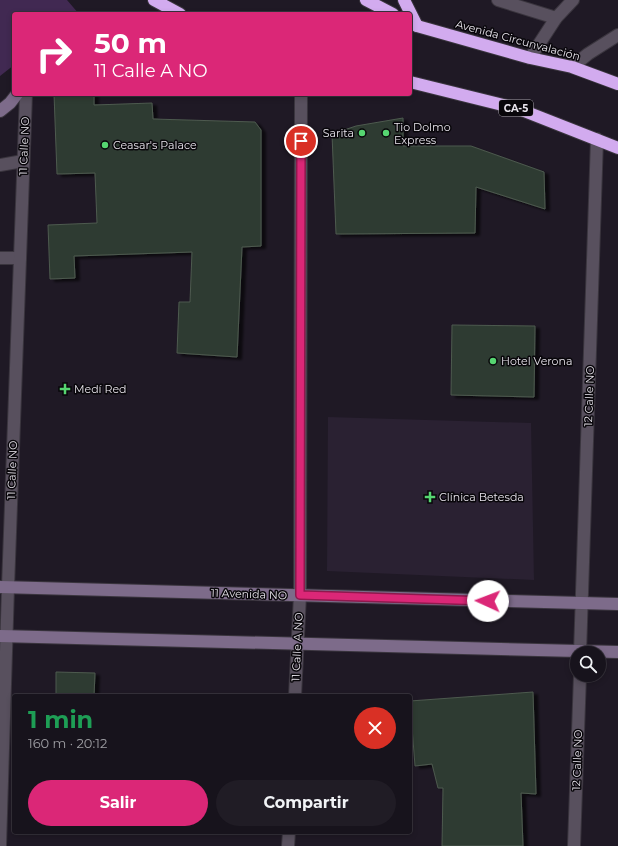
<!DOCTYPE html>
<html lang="es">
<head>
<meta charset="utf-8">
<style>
  body { margin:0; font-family:Montserrat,sans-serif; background:#201c25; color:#f1f3f6; height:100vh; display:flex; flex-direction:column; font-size:15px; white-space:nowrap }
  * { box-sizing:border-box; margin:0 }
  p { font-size:13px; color:#9e9ea3 }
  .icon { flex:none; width:22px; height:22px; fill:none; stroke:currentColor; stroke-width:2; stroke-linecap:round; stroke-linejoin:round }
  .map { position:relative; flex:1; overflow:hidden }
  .sheet { position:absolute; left:12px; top:694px; width:400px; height:140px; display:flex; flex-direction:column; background:#17131c; border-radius:4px; box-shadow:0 2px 6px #0003,0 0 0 1px #36323b }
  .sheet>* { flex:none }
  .banner { position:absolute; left:12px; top:12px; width:400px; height:84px; border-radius:4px; box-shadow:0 2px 6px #0003,0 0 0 1px #36323b; background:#db2777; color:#fff; overflow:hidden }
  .controls { position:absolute; left:570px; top:646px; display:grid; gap:8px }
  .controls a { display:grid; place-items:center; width:36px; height:36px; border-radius:50%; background:#17131c; box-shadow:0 2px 6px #0003,0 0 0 1px #36323b; font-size:20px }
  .pin { position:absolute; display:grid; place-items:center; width:34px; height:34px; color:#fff; margin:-17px; border:2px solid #fff; border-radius:50%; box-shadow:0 1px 4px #0007 }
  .me { position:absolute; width:44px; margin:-22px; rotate:272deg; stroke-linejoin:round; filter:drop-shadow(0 0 3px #0008) }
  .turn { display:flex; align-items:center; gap:14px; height:84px; padding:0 16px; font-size:18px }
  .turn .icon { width:52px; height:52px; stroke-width:2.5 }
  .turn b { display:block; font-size:28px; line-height:34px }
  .round { display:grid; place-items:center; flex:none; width:42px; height:42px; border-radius:21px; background:#201c25 }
  .headline { display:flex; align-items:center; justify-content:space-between; height:68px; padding:0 16px }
  h1 { font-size:24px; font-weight:700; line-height:30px; color:#1e9e55 }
  .cta { display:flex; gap:8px; margin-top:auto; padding:8px 16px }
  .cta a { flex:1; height:46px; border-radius:24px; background:#db2777; color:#fff; font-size:16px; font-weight:700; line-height:46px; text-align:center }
  .cta a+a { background:#201c25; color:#f1f3f6 }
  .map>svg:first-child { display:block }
  .built { fill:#2a2132 }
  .green { fill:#412952 }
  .building { fill:#2f3b31; stroke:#4d5a4f; filter:url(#shadow) }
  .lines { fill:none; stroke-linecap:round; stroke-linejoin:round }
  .lane-casing { stroke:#3a353e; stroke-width:14 }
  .street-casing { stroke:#3a353e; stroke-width:14 }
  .secondary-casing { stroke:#3a353e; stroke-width:14 }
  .highway-casing { stroke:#3a353e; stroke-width:14 }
  .lane { stroke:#58505e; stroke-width:12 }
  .street { stroke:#58505e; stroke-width:12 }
  .secondary { stroke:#7d6b8a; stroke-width:12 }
  .highway { stroke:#d2abef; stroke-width:12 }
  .route-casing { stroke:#8e194d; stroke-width:10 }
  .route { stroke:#db2777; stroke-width:7 }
  .poi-dot { fill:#56d671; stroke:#08060a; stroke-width:1.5 }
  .labels { text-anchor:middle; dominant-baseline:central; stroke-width:3; stroke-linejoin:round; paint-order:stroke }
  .shield { fill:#08060a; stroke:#a5a1a8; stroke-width:1 }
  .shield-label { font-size:10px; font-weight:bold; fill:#e8e4ec }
  .street-label { font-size:11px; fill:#e8e4ec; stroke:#08060a }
  .poi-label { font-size:11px; fill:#e8e4ec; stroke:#08060a; text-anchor:start }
</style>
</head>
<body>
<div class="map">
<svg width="618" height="846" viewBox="0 0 618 846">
  <defs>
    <filter id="shadow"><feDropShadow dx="4.5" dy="2.5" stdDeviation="1" flood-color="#0009"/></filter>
  </defs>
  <rect width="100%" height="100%" fill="#1f1925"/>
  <!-- built -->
  <polygon class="built" points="328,417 531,423 534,580 327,571"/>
  <!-- green -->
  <polygon class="green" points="0,0 67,0 79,14 14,14 14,65 0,76"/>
  <!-- building -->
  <g class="building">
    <polygon points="54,94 94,94 94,105 152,103 153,119 255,122 261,130 261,246 242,247 237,357 177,353 179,302 190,302 192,252 74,256 75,278 50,279 48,225 97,223 95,173 57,174"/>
    <polygon points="403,118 403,146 471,146 544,172 545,209 476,187 475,233 336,234 332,134 356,126"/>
    <polygon points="452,325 535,326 534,397 451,395"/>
    <polygon points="56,672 95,673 94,696 56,696"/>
    <polygon points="533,692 536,794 521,793 523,846 442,846 443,788 438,788 432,764 415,766 410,701"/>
  </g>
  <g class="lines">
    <!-- lane casing -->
    <g class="lane-casing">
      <g id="lane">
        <polyline points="498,0 556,18"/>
        <polyline points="530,58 556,18 573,0"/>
        <polyline points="572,67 588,54 618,35"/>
        <polyline points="0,165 23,161"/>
        <polyline points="0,258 20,258"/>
      </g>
    </g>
    <!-- street casing -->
    <g class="street-casing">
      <g id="street">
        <polyline points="580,653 597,139"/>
        <polyline points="295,696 300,595 301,94"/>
        <polyline points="0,846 8,587 26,94"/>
        <polyline points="288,846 289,832"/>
        <polyline points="574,846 580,675"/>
      </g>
    </g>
    <!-- secondary casing -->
    <g class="secondary-casing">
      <g id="secondary">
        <polyline points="0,111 10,103 17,94"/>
        <polyline points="0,587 618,604"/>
        <polyline points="0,636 618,652"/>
      </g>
    </g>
    <!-- highway casing -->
    <g class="highway-casing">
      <g id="highway">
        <polyline points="154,0 180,14"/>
        <polyline points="366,0 393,14"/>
        <polyline points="404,0 417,26"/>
        <polyline points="410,22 417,26 530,58 572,67 618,84"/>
        <polyline points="410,82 519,109 618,148"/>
      </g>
    </g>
    <!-- lane -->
    <use href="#lane" class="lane"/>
    <!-- street -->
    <use href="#street" class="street"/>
    <!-- secondary -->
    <use href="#secondary" class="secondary"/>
    <!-- highway -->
    <use href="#highway" class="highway"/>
  </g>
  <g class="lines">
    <!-- route casing -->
    <g class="route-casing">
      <polyline id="route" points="301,141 300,595 488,601"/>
    </g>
    <!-- route -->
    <use href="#route" class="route"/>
  </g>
  <!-- markers -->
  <g class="poi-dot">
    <circle cx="362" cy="133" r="4"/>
    <circle cx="386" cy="133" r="4"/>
    <circle cx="105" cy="145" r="4"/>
    <circle cx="493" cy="361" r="4"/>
    <path d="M63 383h4v4h4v4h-4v4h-4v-4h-4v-4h4z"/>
    <path d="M428 491h4v4h4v4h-4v4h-4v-4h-4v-4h4z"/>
  </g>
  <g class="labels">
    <!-- shield labels -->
    <rect class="shield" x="499" y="100" width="34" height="16" rx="3"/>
    <g class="shield-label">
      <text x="516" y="108">CA-5</text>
    </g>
    <!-- street labels -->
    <g class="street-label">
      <text transform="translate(518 40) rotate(15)">Avenida Circunvalación</text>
      <text transform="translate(24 146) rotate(-88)">11 Calle NO</text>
      <text transform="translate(589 396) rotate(-88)">12 Calle NO</text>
      <text transform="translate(12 470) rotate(-88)">11 Calle NO</text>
      <text transform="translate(249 594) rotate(2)">11 Avenida NO</text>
      <text transform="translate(297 647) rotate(-87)">11 Calle A NO</text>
      <text transform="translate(577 760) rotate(-88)">12 Calle NO</text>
    </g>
    <!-- poi labels -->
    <g class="poi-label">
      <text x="394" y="127">Tio Dolmo<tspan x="394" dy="13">Express</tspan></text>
      <text x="354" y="133" text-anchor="end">Sarita</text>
      <text x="113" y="145">Ceasar's Palace</text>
      <text x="501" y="361">Hotel Verona</text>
      <text x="74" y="389">Medí Red</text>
      <text x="439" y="497">Clínica Betesda</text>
    </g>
  </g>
</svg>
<div class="controls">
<a><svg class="icon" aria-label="search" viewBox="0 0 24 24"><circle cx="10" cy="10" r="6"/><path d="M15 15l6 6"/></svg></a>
</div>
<div class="pin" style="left:301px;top:141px;background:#d93025"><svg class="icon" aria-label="arrive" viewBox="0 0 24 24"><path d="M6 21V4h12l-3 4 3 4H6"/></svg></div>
<svg class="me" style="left:488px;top:601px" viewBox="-20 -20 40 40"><circle r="19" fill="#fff"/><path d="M0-13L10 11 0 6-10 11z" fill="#db2777"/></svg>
<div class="banner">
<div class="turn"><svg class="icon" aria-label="right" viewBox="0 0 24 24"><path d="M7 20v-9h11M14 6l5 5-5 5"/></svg><div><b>50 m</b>11 Calle A NO</div></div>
</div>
<section class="sheet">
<div class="headline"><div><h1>1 min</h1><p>160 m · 20:12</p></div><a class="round" style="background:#d93025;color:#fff"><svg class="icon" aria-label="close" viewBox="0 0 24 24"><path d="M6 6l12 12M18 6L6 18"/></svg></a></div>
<div class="cta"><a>Salir</a><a>Compartir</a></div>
</section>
</div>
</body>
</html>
